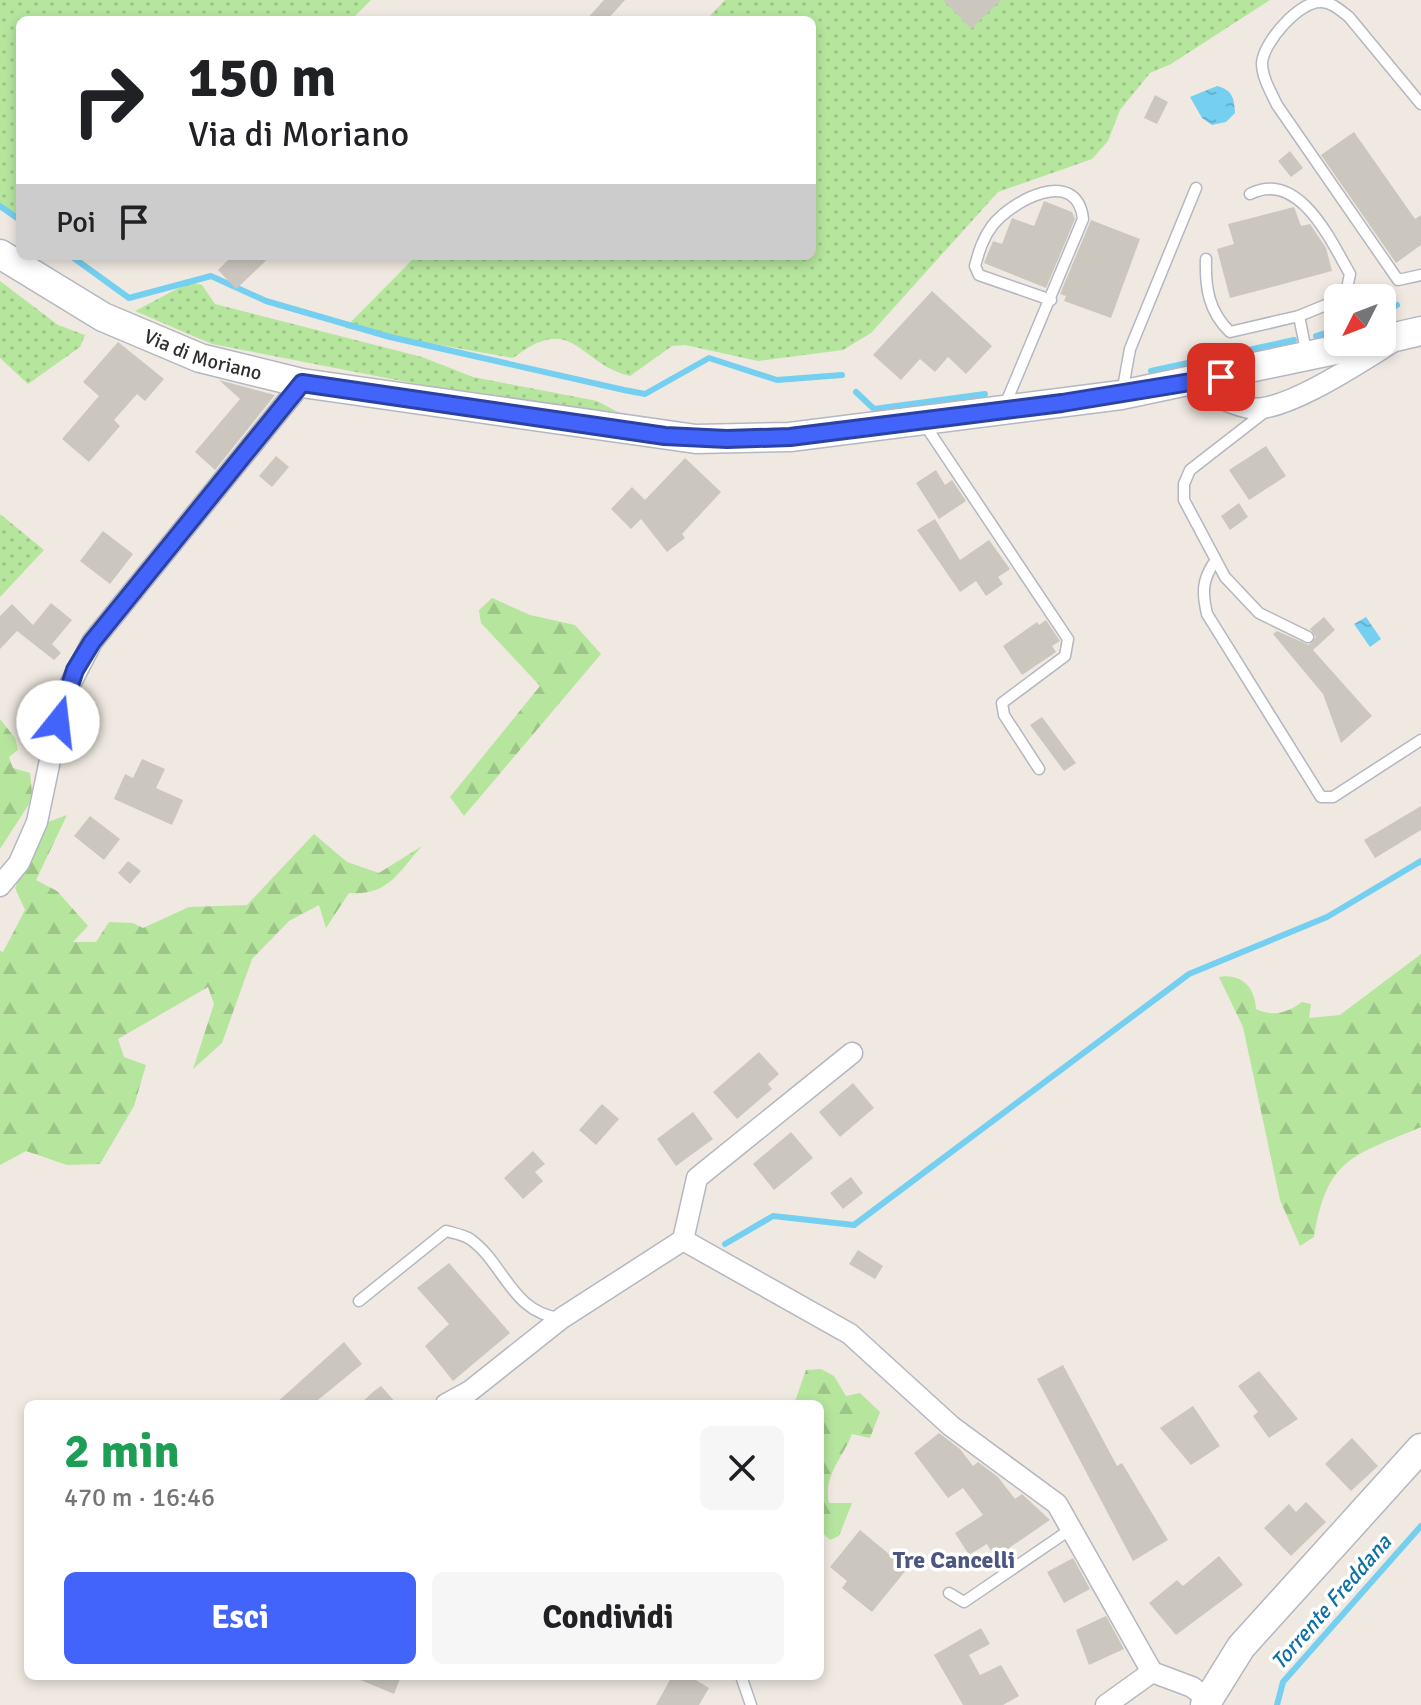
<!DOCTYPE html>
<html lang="it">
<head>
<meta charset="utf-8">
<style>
  body { margin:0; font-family:Signika,sans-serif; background:#f6f6f6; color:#202124; height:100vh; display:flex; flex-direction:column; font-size:30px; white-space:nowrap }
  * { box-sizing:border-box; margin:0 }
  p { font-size:26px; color:#757577 }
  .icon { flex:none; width:44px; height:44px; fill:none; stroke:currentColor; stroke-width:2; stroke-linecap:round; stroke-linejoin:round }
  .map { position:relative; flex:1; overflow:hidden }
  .panel { position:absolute; left:24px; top:1400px; width:800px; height:280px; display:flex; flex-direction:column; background:#fff; border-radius:12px; box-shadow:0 4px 12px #0003 }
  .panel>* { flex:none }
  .banner { position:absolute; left:16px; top:16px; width:800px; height:244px; border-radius:12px; box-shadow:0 4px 12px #0003; background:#fff; color:#202124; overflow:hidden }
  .needle { width:52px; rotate:228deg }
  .tools { position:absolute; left:1324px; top:284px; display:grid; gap:16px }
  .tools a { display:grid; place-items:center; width:72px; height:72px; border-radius:12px; background:#fff; box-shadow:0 4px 12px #0003; font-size:40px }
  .pin { position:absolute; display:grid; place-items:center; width:68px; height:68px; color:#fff; margin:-34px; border-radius:16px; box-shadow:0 4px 12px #0006 }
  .me { position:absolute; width:88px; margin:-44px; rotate:16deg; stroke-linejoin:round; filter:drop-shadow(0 0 6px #0008) }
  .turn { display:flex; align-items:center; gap:28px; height:168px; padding:0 40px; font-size:36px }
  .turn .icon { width:104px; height:104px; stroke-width:2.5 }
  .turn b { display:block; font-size:56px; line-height:68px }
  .then { display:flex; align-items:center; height:76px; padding:0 40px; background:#0003; gap:16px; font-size:30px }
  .round { display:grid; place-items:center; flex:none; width:84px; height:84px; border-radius:12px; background:#f6f6f6 }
  .headline { display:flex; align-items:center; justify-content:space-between; height:136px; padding:0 40px }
  h1 { font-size:48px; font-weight:700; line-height:60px; color:#1e9e55 }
  .action { display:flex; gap:16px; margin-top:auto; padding:16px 40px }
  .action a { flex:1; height:92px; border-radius:12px; background:#4264fb; color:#fff; font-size:32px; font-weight:700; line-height:92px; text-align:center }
  .action a+a { background:#f6f6f6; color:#202124 }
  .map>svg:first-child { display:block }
  .grass { fill:url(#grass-dots) }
  .forest { fill:url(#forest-firs) }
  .water { fill:url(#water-ripples) }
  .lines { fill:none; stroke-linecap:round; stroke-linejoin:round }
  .stream { stroke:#75cff0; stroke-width:6 }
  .building { fill:#cbc7bf }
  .lane-casing { stroke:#b4b7c1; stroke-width:13 }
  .street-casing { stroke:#b4b7c1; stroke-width:23 }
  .secondary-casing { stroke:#b4b7c1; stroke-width:31 }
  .lane { stroke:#fff; stroke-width:10 }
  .street { stroke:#fff; stroke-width:20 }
  .secondary { stroke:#fff; stroke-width:28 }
  .route-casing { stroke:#2b41a3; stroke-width:20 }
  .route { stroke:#4264fb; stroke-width:14 }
  .labels { text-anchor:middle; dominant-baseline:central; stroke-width:7; stroke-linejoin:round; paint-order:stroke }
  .street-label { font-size:20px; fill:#2e2e2e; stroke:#fff }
  .water-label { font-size:22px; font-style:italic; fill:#0d6fa3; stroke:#fff }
  .quarter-label { font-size:24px; font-weight:bold; fill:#4d5680; stroke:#fff }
</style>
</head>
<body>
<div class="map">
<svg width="1421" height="1705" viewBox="0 0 1421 1705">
  <defs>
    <pattern id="grass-dots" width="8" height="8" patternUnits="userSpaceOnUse" patternTransform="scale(2)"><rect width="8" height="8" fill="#b6e59e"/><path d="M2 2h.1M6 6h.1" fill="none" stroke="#9dc588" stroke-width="1.8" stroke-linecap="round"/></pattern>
    <pattern id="forest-firs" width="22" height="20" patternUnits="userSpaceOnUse" patternTransform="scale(2)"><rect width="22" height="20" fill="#b6e59e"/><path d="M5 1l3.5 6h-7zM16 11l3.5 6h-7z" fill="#9dc588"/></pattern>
    <pattern id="water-ripples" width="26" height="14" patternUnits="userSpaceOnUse" patternTransform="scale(2)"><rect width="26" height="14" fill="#75cff0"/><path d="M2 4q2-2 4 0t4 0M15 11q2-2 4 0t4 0" fill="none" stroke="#66b2ce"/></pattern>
  </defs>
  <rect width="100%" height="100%" fill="#efe9e1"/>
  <!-- grass -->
  <g class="grass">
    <polygon points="0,0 371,0 351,20 20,20 20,219 0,205"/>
    <path d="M725,0H1270L1171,64L1150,73L1120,110L1108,141L1092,159L998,192L871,333L843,350L758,361L685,345L672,346L630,376C577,363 574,311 513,358L345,328L416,256H812V20H706Z"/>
    <polygon points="0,281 58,325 85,335 80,347 28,384 0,358"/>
    <polygon points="190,282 202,285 215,304 422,357 473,377 597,401 618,412 479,396 212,344 135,311"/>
    <polygon points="0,514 44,550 0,597"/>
  </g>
  <!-- forest -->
  <g class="forest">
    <polygon points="492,598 530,615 575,625 601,654 464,816 450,797 540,686 481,623 479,610"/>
    <polygon points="0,719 15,738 18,750 9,757 13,768 30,773 32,792 29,804 0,849"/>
    <path d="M67,815L36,880L57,891L88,926L73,942H96L109,922L133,923L143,928L189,907L247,905L314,834L347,862L379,873L422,846C398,873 388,896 349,893L326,928L319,905L289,921L252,959L222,1043L193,1069L214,1004L208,987L118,1039L124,1057L146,1065L134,1106L100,1164L67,1165L26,1151L0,1165V951L3,952L25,910L15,888L45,823Z"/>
    <path d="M1421,954V1127C1353,1156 1327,1157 1314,1237L1300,1246L1280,1200L1243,1027L1219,977C1242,973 1255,988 1256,1009C1274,1017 1287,1013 1302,1002L1311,1004L1309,1018L1340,1015Z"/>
    <path d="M821,1369L834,1376L846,1396L860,1393L880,1412L870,1438L852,1434C843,1458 823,1475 829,1503H852L839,1536L830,1540L820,1530V1404H794L806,1370Z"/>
  </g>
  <!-- water -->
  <g class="water">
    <path d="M1217,86C1233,90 1234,99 1235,113L1226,122L1212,125L1202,118L1190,97Z"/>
    <polygon points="1366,617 1381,639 1370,647 1354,624"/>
  </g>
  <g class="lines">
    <!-- stream -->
    <g class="stream">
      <polyline points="0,206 20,220"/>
      <polyline points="71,256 129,298 211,276 266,301 390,337 624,390 645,394 709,358 777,380 842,375"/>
      <polyline points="1382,314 1397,305"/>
      <polyline points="1316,336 1338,329"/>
      <polyline points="1151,371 1294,340"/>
      <polyline points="856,392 874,409 985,394"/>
      <polyline points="725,1244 773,1216 854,1225 1189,974 1327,917 1421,861"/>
      <polyline points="1277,1705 1283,1682 1421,1526"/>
    </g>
  </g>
  <!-- building -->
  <g class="building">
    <polygon points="604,0 625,0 607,20 586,20"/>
    <polygon points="943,0 1001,0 971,29"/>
    <polygon points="1155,95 1168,102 1157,124 1144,118"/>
    <polygon points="1354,132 1415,219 1421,215 1421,245 1396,263 1321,155"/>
    <polygon points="1290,151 1303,168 1291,177 1278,161"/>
    <polygon points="1044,201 1072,212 1075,219 1046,288 984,263 993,241 1002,244 1012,218 1034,226"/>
    <polygon points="1294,207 1301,226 1310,224 1326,248 1332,271 1230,298 1217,249 1234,244 1228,224"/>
    <polygon points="1091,220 1140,239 1111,318 1064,301 1066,296 1060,294"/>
    <polygon points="232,256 271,256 236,289 218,270"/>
    <polygon points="932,291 992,346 966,374 948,357 935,372 920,359 901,380 873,355"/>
    <polygon points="118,342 164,379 145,401 137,394 114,420 120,426 89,462 62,439 99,396 83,382"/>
    <polygon points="219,380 275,395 215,470 195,452 240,399"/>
    <polygon points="1266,446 1286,476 1249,500 1229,470"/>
    <polygon points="276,456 289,467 272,487 259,476"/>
    <polygon points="685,458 721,492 682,534 685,538 667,552 641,519 631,529 611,509 632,487 645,500"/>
    <polygon points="936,470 945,485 952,480 966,501 939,519 916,483"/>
    <polygon points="1239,503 1248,517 1230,530 1221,516"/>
    <polygon points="935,519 960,560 989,540 1010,569 998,577 1003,584 986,596 976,581 960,592 917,530"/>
    <polygon points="103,531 133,554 110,584 80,561"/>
    <polygon points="51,603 72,620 52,644 61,653 54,660 17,631 0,649 0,616 12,604 33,625"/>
    <polygon points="1324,617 1335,630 1313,650 1372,716 1341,743 1323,694 1273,634 1277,631 1309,645 1316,637 1310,629"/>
    <polygon points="1046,620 1060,641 1052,646 1056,652 1022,675 1003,646 1037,622 1039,625"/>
    <polygon points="1042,717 1076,763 1064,771 1030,725"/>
    <polygon points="142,759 165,769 156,788 183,800 172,825 114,799 125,774 133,778"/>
    <polygon points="1421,806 1421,830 1375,858 1364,840"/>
    <polygon points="90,816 120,839 104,860 74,836"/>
    <polygon points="128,861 141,871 130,884 118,873"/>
    <polygon points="759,1052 779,1074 768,1084 772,1089 737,1119 713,1092"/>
    <polygon points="853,1083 874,1108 840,1137 819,1112"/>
    <polygon points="602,1104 619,1119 596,1145 579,1130"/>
    <polygon points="693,1112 713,1139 676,1166 657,1139"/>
    <polygon points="791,1132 813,1158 774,1190 753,1164"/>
    <polygon points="533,1151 545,1164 535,1172 543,1181 523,1199 504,1178"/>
    <polygon points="851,1177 863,1193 843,1209 830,1193"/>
    <polygon points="858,1250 883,1266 875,1279 849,1264"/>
    <polygon points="449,1263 510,1333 453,1381 425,1346 449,1324 417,1288"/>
    <polygon points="344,1342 362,1364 313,1404 275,1404"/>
    <polygon points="1063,1365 1117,1466 1122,1463 1168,1540 1133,1561 1037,1379"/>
    <polygon points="1259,1371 1298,1419 1269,1438 1253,1416 1258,1412 1238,1386"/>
    <polygon points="381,1386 397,1404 360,1404 374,1391"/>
    <polygon points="1193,1406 1220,1446 1191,1465 1160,1428"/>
    <polygon points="939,1433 960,1449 973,1466 978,1462 998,1477 1015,1499 1022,1494 1050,1520 1009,1548 1015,1558 1000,1567 987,1544 969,1555 955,1533 983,1515 963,1488 948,1498 914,1453"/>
    <polygon points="1352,1438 1378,1466 1351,1491 1325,1464"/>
    <polygon points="1306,1502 1326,1522 1291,1556 1264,1528 1289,1504 1296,1512"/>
    <polygon points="860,1530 907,1569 872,1612 842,1588 847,1581 830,1567"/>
    <polygon points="1219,1556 1243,1585 1176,1635 1149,1603 1177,1580 1183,1586"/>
    <polygon points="1073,1558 1090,1589 1064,1603 1047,1572"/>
    <polygon points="1106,1616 1124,1649 1089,1665 1076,1630"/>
    <polygon points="981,1628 990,1644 969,1655 980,1675 1001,1665 1019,1696 1003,1705 963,1705 934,1655"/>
    <polygon points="351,1676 401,1676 394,1694"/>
    <polygon points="672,1676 689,1676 709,1688 699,1705 656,1705"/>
  </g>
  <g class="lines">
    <!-- lane casing -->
    <g class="lane-casing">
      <g id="lane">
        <path d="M1421,104L1349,17C1341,11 1332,2 1321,2C1299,1 1263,43 1262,63C1262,78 1271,92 1277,105L1398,280L1421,275"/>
        <path d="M1250,194C1299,169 1331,241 1350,274L1346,293L1341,298"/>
        <path d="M1206,259C1205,288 1209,312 1230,332L1299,316L1307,356"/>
        <polyline points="1299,316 1338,300"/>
        <polyline points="1122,393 1130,349 1196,188"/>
        <path d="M1005,405L1083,219C1077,166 1012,200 992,226C983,238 979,251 975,266L979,275L1051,300"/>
        <polyline points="1266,411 1190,470 1184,484 1184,500 1225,577 1259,613 1308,637"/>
        <polyline points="923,422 1068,639 1065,656 1002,703 1004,715 1039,769"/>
        <path d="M1215,561C1202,580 1202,592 1207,614L1321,797H1333L1421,740"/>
        <path d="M359,1301L446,1231C453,1233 464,1235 470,1239C504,1263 512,1313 560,1318"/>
        <polyline points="949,1593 964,1602 1071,1529"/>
        <polyline points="741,1676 751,1705"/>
      </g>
    </g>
    <!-- street casing -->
    <g class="street-casing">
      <g id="street">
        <path d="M1192,383C1209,391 1230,405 1250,408C1283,414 1362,361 1391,343"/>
        <polyline points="0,886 19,863 37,822 63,698 92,642 302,383"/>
        <polyline points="852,1053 697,1178 683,1240 850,1334 951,1426 1057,1504 1152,1672 1192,1687 1208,1699"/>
        <polyline points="446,1404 470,1391 562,1318 683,1240"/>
        <polyline points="1106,1705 1152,1672"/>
      </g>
    </g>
    <!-- secondary casing -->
    <g class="secondary-casing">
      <g id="secondary">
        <path id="s1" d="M0,254L103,317L200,358L302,383L696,439L790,437L1121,395L1373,342"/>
        <polyline points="1382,340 1421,331"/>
        <polyline points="1205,1705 1241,1647 1421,1448"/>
      </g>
    </g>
    <!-- lane -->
    <use href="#lane" class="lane"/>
    <!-- street -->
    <use href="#street" class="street"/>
    <!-- secondary -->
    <use href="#secondary" class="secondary"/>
  </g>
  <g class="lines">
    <!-- route casing -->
    <g class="route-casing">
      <polyline id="route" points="58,722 75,670 92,642 302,383 665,436 727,439 790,437 1062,403 1221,377"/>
    </g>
    <!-- route -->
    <use href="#route" class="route"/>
  </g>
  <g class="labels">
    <!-- street labels -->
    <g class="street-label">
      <text stroke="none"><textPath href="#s1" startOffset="228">Via di Moriano</textPath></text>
    </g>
    <!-- water labels -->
    <g class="water-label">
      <text transform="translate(1331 1602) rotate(-49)">Torrente Freddana</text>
    </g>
    <!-- quarter labels -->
    <g class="quarter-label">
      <text x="954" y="1560">Tre Cancelli</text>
    </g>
  </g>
</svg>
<div class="tools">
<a><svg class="needle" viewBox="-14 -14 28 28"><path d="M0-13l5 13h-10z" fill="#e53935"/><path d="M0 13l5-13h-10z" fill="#757577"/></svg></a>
</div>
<div class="pin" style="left:1221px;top:377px;background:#d93025"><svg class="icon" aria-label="arrive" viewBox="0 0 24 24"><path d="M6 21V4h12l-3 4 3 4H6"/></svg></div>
<svg class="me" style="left:58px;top:722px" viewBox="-20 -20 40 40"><circle r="19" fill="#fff"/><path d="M0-13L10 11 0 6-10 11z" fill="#4264fb"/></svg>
<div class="banner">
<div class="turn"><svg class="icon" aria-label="right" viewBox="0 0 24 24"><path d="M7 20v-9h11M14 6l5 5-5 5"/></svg><div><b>150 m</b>Via di Moriano</div></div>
<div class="then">Poi<svg class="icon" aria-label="arrive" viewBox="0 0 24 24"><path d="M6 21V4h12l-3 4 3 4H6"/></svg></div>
</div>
<section class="panel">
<div class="headline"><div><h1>2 min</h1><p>470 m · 16:46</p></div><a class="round"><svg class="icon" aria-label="close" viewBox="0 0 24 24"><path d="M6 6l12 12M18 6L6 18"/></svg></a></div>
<div class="action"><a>Esci</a><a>Condividi</a></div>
</section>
</div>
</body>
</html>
